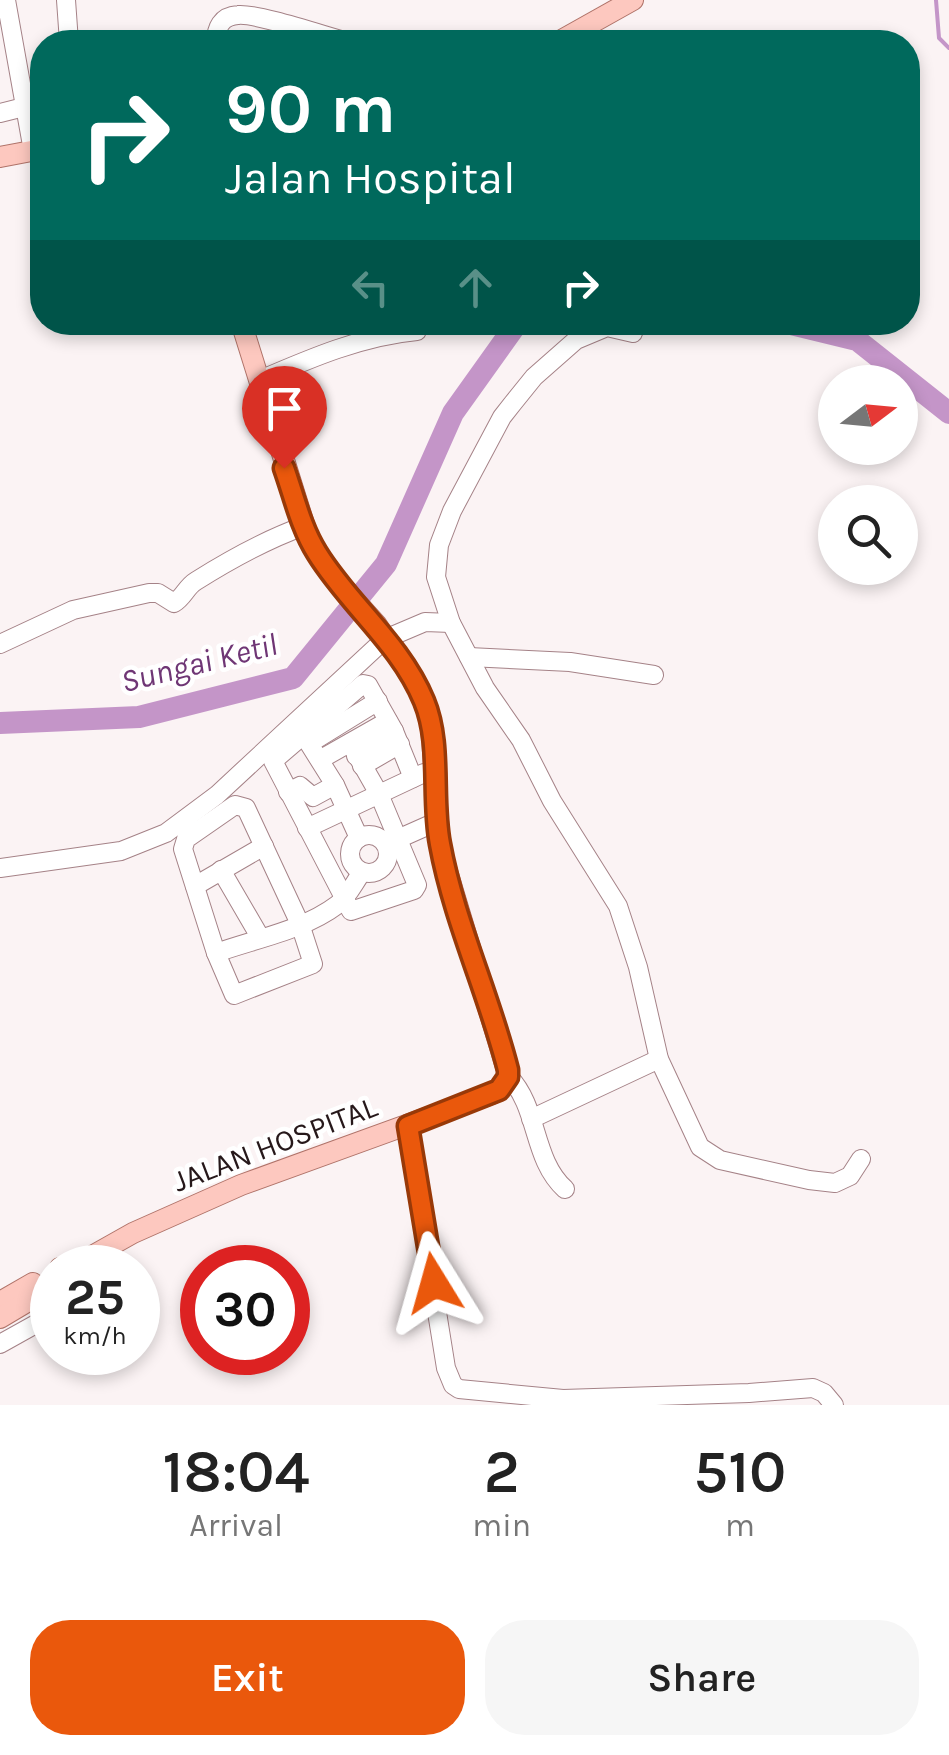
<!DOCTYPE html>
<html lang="en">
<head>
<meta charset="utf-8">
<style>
  body { margin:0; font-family:Karla,sans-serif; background:#f6f6f6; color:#222; height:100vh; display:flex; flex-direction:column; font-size:38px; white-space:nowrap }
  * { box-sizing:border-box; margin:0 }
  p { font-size:32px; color:#767676 }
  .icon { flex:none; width:55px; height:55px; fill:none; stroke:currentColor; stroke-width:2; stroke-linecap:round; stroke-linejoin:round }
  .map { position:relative; height:1405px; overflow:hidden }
  .details { display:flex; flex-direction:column; background:#fff; flex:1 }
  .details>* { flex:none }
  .hud { position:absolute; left:30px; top:30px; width:890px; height:305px; border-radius:40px; box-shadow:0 5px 15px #0003; background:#00695c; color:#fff; overflow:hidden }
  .needle { width:65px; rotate:74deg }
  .fabs { position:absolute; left:818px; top:365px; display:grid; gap:20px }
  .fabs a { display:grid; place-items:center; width:100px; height:100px; border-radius:50%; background:#fff; box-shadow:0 5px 15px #0003; font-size:50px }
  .speed { position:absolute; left:30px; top:1245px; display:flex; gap:20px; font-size:50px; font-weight:700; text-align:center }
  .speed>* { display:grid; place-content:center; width:130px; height:130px; border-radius:50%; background:#fff; box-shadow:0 5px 15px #0003; line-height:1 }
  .speed small { font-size:25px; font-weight:400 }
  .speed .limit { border:15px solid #d22; background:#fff; color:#111 }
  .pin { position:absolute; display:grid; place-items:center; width:85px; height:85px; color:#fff; margin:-102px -42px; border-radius:50% 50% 50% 0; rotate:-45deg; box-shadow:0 0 10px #0007 }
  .pin .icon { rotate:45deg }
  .me { position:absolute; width:110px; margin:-55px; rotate:352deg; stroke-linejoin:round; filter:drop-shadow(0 0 8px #0008) }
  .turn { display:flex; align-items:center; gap:35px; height:210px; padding:0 30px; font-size:45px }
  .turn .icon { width:130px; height:130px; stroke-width:2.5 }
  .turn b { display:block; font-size:70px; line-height:85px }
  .lanes { display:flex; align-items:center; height:95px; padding:0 30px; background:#0003; justify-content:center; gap:50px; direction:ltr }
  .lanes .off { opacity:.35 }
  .eta { display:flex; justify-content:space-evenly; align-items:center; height:170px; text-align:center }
  .eta b { font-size:60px; font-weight:600; line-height:70px }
  .cta { display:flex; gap:20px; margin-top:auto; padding:20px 30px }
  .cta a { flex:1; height:115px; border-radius:40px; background:#ea580c; color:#fff; font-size:40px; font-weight:600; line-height:115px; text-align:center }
  .cta a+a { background:#f6f6f6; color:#222 }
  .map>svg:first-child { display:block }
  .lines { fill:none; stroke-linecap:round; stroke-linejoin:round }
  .stream { stroke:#c495c8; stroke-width:4 }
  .river { stroke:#c495c8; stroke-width:22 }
  .minor-casing { stroke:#a58287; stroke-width:20 }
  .major-casing { stroke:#b07369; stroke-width:22 }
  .minor { stroke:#fff; stroke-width:18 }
  .major { stroke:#fdc8bf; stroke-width:20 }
  .route-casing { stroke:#983908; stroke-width:25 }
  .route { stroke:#ea580c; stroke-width:18 }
  .labels { text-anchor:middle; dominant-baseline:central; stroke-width:9; stroke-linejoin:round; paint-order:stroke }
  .street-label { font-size:30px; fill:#26181a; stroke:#fff }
  .water-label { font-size:32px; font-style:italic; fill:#6f3675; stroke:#fff }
</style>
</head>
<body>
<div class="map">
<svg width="949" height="1405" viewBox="0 0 949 1405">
  <rect width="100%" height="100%" fill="#fbf3f4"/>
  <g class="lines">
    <!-- stream -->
    <polyline class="stream" points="936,0 939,38 949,48"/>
    <!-- river -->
    <g class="river">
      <polyline points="783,322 857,340 949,413"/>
      <polyline points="0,723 139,717 293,678 386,564 453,413 518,322"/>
    </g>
    <!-- minor casing -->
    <g class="minor-casing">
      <g id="minor">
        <polyline points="6,0 33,151"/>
        <polyline points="66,0 69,42"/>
        <path d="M216,42C216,28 221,16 238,15C257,13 325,36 348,42"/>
        <polyline points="398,42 422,42"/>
        <polyline points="0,113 24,107"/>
        <polyline points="633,333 607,327 576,340 534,377 513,403 502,417 452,511 439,545 436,577 451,623 485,688 521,740 552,801 618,906 638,967 659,1059 700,1147 720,1160 809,1180 835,1183 850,1176 861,1159"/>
        <path d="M260,380C311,358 362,336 417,331"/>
        <path d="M0,644L73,610L149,593H158L174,603C184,597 186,587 196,581C231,559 265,540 304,526"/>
        <polyline points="469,657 570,662 654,675"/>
        <polyline points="303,734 335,785 359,838"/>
        <polyline points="310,743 378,701"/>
        <polyline points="350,743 379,794 417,885 414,890 351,911 273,761 363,684 368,685 394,731 413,778"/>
        <polyline points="356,756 394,731"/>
        <polyline points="321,759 388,721"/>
        <polyline points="362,766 400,744"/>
        <polyline points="288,792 300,786 313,797 335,785"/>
        <polygon points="235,805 246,808 300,924 313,964 234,995 216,953 183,849 186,839"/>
        <polyline points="307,828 424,773"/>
        <circle cx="369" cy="854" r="19"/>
        <polyline points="391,842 436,822"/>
        <polyline points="0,868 121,851 166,833 217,795 385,639 425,622 451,623"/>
        <polyline points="221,870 260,937"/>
        <polyline points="195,886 264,846"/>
        <path d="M216,953C255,939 304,930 337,905C348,897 354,883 362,872"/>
        <path d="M509,1077C539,1108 532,1159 565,1189"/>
        <polyline points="531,1119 659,1059"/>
        <polyline points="407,1126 446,1368 453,1385 459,1389 563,1399 749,1393 813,1388 824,1393 834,1405"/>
        <polyline points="0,1344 52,1315"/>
      </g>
    </g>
    <!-- major casing -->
    <g class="major-casing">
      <g id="major">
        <polyline points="558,42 633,0"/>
        <polyline points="0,157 42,149"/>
        <polyline points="60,1268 85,1260 133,1233 241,1185 492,1094 505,1085 509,1077 440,848 431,725 425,703 413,679 376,624 332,575 309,540 241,322"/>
        <polyline points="0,1302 33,1283"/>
        <polyline points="0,1318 52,1287"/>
      </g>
    </g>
    <!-- minor -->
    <use href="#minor" class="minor"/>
    <!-- major -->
    <use href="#major" class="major"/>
  </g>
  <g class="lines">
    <!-- route casing -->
    <g class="route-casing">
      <path id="route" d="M284,468C294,496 301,528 317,553C349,605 400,643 424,701C442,744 431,798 440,844C454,921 489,994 508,1070V1077L499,1090L408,1126L434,1283"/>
    </g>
    <!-- route -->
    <use href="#route" class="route"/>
  </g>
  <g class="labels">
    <!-- street labels -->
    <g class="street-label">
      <text transform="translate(275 1144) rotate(-21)">JALAN HOSPITAL</text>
    </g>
    <!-- water labels -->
    <g class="water-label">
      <text transform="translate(199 663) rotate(-14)">Sungai Ketil</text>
    </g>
  </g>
</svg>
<div class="fabs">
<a><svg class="needle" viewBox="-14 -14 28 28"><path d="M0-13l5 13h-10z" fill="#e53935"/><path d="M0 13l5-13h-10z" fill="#767676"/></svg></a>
<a><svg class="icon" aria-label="search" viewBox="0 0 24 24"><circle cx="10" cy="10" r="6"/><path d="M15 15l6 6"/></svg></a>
</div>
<div class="speed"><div>25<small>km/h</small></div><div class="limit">30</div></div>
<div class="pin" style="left:284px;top:468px;background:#d93025"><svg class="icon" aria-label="arrive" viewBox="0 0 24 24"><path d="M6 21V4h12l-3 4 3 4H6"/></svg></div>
<svg class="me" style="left:434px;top:1283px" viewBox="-20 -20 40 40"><path d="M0-17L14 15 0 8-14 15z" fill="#ea580c" stroke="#fff" stroke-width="4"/></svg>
<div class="hud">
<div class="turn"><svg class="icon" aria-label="right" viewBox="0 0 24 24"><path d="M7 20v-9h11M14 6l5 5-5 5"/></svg><div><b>90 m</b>Jalan Hospital</div></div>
<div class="lanes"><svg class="icon off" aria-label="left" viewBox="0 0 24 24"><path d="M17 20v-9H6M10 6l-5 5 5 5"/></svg><svg class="icon off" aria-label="ahead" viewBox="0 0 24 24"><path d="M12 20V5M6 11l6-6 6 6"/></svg><svg class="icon" aria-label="right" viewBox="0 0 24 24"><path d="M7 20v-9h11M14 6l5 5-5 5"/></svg></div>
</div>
</div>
<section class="details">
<div class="eta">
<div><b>18:04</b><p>Arrival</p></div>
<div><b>2</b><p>min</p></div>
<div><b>510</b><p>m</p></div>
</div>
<div class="cta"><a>Exit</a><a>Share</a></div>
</section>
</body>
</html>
